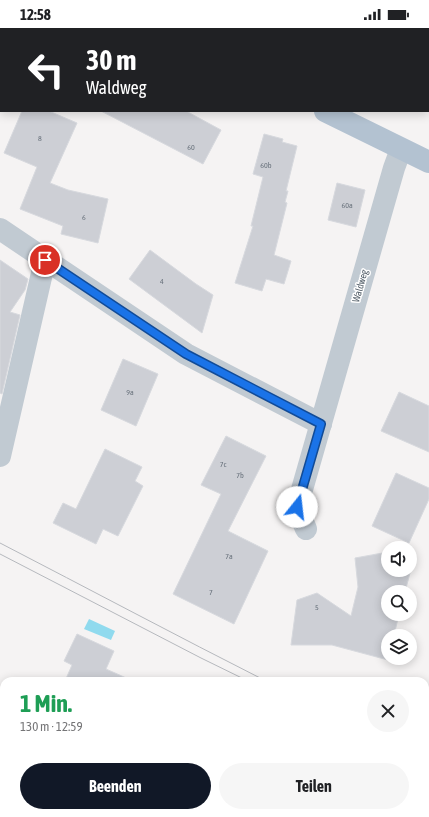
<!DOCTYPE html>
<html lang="de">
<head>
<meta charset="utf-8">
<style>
  body { margin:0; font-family:"Asap Condensed",sans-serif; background:#f6f6f6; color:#202124; height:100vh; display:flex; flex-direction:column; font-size:15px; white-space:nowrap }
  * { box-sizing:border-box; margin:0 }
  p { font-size:13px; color:#757577 }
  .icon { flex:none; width:22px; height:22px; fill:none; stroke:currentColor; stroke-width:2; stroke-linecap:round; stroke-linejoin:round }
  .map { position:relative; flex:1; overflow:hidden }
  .side { position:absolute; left:0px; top:649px; width:429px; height:140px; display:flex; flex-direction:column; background:#fff; border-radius:12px 12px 0 0; box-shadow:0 2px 10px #0003 }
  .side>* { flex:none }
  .guide { position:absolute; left:0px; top:0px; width:429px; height:84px; box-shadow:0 2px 10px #0003; background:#202124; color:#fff; overflow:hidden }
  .tools { position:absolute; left:381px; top:513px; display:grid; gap:8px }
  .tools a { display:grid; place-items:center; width:36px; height:36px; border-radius:50%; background:#fff; box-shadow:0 2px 10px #0003; font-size:20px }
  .pin { position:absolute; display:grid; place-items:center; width:34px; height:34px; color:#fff; margin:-17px; border:2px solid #fff; border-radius:50%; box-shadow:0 1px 4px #0007 }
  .me { position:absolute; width:44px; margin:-22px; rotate:16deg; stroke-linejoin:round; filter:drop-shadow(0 0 3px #0008) }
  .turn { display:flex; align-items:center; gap:14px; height:84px; padding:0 20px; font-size:18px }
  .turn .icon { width:52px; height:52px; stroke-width:2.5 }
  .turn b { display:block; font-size:28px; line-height:34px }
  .round { display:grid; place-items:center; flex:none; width:42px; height:42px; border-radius:21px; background:#f6f6f6 }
  .overview { display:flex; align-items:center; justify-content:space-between; height:68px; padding:0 20px }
  h1 { font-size:24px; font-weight:700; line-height:30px; color:#1e9e55 }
  .cta { display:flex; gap:8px; margin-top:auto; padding:8px 20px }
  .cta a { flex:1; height:46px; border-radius:24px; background:#111827; color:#fff; font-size:16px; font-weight:700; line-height:46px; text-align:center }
  .cta a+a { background:#f6f6f6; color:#202124 }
  .status { display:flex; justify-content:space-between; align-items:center; height:28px; padding:0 20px; background:#fff; direction:ltr }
  .status svg { height:11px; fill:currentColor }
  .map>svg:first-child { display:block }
  .water { fill:#90daee }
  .building { fill:#cdcfd5; stroke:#d7d9de }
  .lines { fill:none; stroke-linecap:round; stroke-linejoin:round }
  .path { stroke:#7ad0a6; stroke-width:2.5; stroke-dasharray:3 2; stroke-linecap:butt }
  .minor { stroke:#c1cad2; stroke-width:22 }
  .major { stroke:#b3c2d1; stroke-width:22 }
  .tram { stroke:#b5b8bd; stroke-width:1 }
  .route-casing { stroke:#114b97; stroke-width:10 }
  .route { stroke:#1a73e8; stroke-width:7 }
  .labels { text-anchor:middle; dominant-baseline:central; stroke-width:3; stroke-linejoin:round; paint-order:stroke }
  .number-label { font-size:8px; fill:#6b747e }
  .street-label { font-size:10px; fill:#4a5661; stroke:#fff }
</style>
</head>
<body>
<div class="status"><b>12:58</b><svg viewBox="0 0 49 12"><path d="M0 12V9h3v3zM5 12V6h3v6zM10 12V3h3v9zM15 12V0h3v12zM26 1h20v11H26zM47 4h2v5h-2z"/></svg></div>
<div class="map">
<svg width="429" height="789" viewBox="0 0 429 789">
  <rect width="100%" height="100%" fill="#f5f3f3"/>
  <!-- water -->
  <polygon class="water" points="89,591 115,603 111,612 84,601"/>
  <!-- building -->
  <g class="building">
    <polygon points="22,83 49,83 77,95 50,155 68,162 108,171 98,215 61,206 63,198 20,181 37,139 4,125"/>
    <polygon points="101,83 186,83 221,102 203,136"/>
    <polygon points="264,106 283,111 282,114 297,118 286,163 288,163 285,174 287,175 274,227 291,233 284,256 266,251 262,263 235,255 253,198 251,198 263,149 253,146"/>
    <polygon points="337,155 365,162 356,199 328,192"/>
    <polygon points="150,222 196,256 213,267 202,305 129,251"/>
    <polygon points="0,232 28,251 25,262 10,284 20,287 2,366 0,365"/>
    <polygon points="123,331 158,346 136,398 101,382"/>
    <polygon points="399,364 429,378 429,424 381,403"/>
    <polygon points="226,408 266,428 228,503 268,523 234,596 173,566 221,466 201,457"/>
    <polygon points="105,421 142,439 135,453 143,458 118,508 103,501 96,516 53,495 63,475 76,481"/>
    <polygon points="396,445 429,460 429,471 409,515 372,498"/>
    <polygon points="388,524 388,542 407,542 410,545 405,564 388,564 388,586 399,586 394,608 388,608 388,632 332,617 291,617 297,572 317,565 351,588 358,559 355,530"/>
    <polygon points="77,606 114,623 106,641 133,653 65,653 72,637 64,633"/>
  </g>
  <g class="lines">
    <!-- path -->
    <g class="path">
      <polyline points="203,0 205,1"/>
      <polyline points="428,30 429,30"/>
    </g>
    <!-- minor -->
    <g class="minor">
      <polyline points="381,1 381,0"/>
      <polyline points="0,201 186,326 321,396"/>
      <polyline points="0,428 45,232"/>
      <polyline points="306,501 297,479 394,140 401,121"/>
      <polyline points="0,737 4,739"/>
    </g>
    <!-- major -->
    <g class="major">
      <polyline points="158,0 160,1"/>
      <polyline points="325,83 429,134"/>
    </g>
    <!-- tram -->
    <g class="tram">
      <path d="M0,515C89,561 177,608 266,653"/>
      <polyline points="0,526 201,630 248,653"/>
      <polyline points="425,730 429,732"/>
      <polyline points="425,738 429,740"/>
    </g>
  </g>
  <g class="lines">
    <!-- route casing -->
    <g class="route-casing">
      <polyline id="route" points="45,232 186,326 321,396 297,479"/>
    </g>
    <!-- route -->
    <use href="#route" class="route"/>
  </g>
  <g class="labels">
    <!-- number labels -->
    <g class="number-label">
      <text x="40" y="110">8</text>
      <text x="191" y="119">60</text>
      <text x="266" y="137">60b</text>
      <text x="347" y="177">60a</text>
      <text x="84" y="189">6</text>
      <text x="162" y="253">4</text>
      <text x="130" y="364">9a</text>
      <text x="223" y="436">7c</text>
      <text x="240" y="447">7b</text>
      <text x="229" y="528">7a</text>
      <text x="211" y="564">7</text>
      <text x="317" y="579">5</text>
    </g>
    <!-- street labels -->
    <g class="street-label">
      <text transform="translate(360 258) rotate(-74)">Waldweg</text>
    </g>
  </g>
</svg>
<div class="tools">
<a><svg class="icon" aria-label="sound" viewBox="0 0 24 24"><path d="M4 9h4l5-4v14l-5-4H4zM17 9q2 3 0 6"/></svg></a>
<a><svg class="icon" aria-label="search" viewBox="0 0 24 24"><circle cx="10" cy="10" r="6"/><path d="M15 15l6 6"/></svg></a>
<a><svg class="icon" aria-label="layers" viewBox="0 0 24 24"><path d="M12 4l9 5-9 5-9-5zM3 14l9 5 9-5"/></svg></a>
</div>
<div class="pin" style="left:45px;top:232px;background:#d93025"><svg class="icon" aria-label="arrive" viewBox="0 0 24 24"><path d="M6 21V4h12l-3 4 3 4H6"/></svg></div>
<svg class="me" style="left:297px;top:479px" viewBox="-20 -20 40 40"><circle r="19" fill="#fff"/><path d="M0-13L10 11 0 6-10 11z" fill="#1a73e8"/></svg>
<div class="guide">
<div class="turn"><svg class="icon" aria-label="left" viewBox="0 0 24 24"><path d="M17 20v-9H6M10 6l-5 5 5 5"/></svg><div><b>30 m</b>Waldweg</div></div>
</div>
<section class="side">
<div class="overview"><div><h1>1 Min.</h1><p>130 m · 12:59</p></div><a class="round"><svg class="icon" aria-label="close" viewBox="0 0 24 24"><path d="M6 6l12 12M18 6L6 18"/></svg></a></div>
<div class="cta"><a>Beenden</a><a>Teilen</a></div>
</section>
</div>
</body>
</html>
